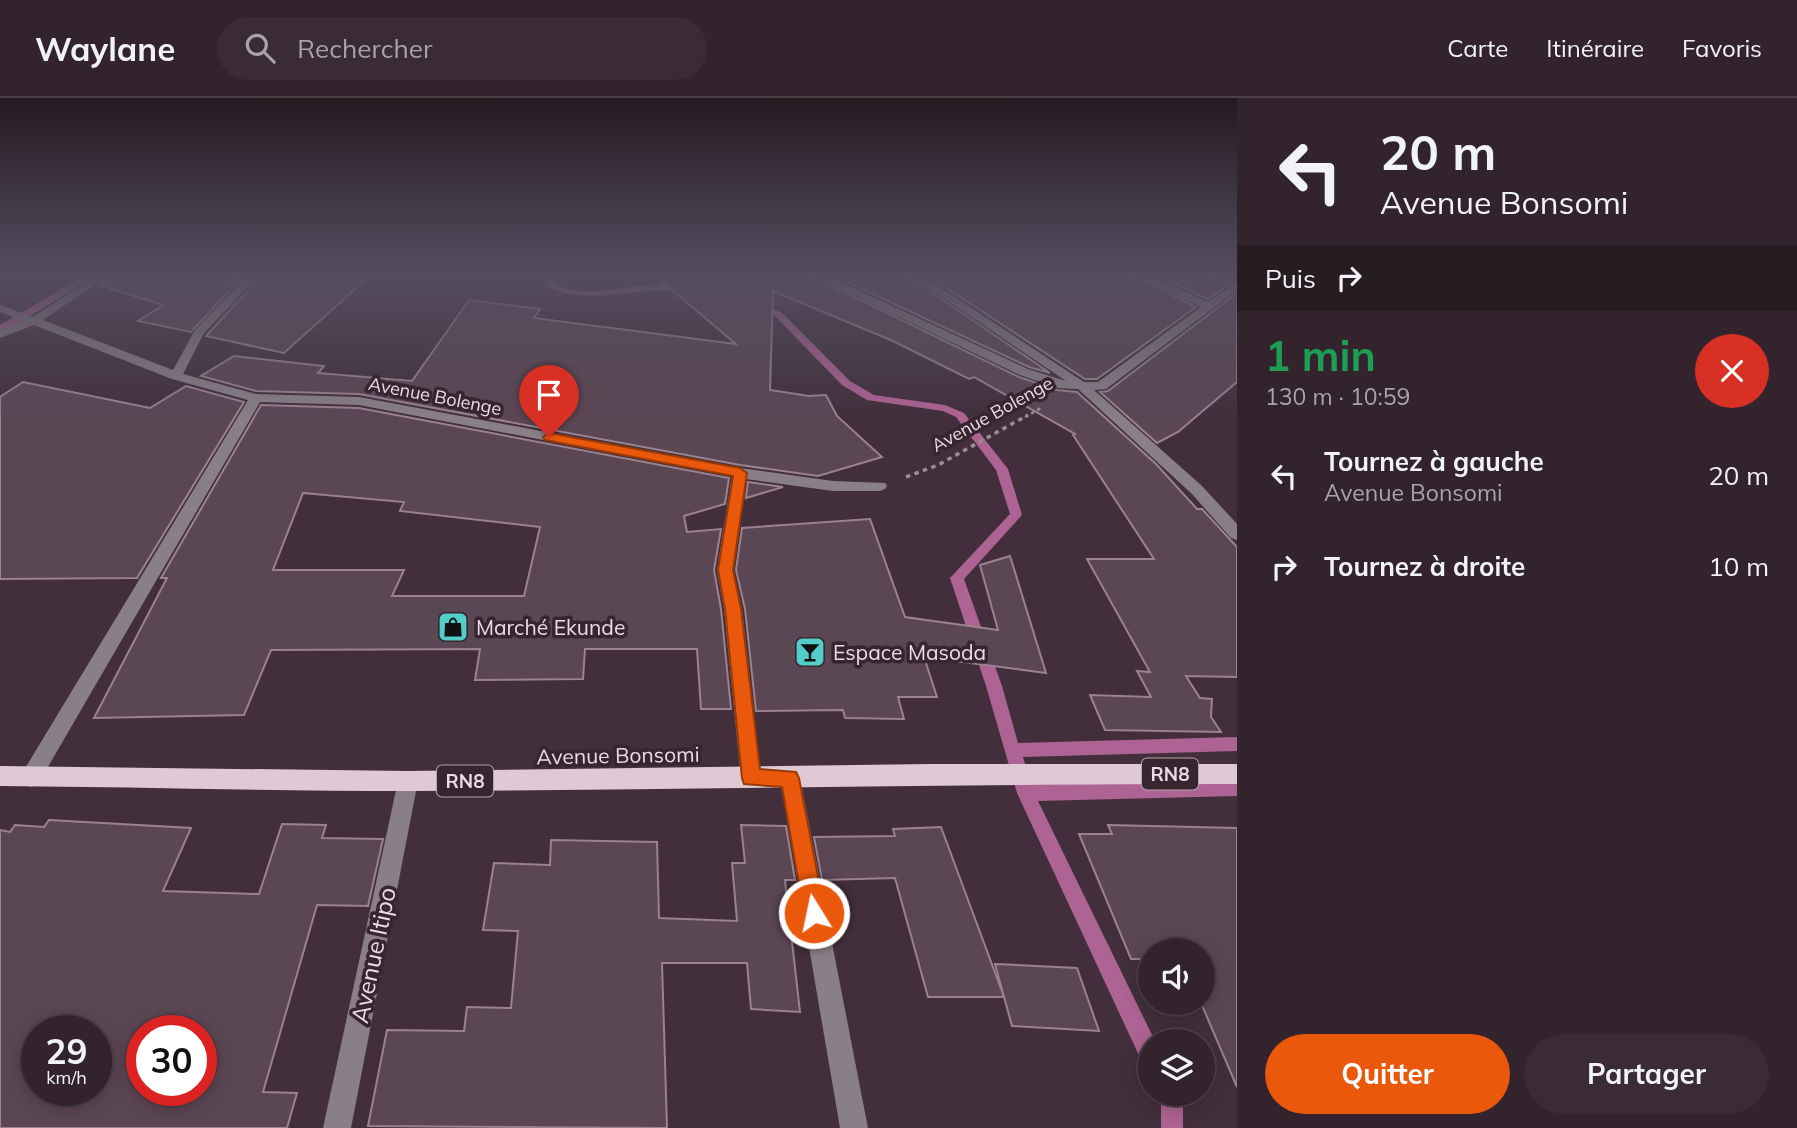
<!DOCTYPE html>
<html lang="fr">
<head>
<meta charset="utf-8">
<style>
  body { margin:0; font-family:Mulish,sans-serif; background:#3a2b34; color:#f1f3f6; height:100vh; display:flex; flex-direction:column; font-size:26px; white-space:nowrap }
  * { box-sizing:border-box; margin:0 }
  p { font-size:23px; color:#a8a4a9 }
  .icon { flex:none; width:38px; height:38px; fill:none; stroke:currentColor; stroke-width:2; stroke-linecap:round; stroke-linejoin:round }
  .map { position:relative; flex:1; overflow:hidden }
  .details { display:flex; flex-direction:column; background:#32232c; width:560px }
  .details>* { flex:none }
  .guide { background:#32232c; color:#f1f3f6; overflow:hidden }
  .tools { position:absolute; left:1138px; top:840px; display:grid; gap:14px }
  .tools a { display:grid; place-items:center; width:77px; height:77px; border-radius:50%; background:#32232c; box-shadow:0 4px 18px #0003,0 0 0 2px #4d4048; font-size:35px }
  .speed { position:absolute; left:21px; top:917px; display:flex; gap:14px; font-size:35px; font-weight:700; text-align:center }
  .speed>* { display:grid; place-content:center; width:91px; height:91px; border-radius:50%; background:#32232c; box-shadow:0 4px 18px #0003,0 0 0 2px #4d4048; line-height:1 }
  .speed small { font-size:18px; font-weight:400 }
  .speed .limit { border:10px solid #d22; background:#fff; color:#111 }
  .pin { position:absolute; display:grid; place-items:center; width:60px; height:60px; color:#fff; margin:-72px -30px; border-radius:50% 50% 50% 0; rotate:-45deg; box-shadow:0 0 7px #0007 }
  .pin .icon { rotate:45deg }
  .me { position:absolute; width:77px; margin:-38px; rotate:350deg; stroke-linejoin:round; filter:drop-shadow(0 0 5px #0008) }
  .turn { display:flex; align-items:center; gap:24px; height:147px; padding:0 28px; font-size:32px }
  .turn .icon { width:91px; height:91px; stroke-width:2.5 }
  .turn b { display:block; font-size:49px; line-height:60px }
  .then { display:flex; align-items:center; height:66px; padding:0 28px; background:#0003; gap:14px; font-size:26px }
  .round { display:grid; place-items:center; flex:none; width:74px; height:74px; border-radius:37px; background:#3a2b34 }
  .head { display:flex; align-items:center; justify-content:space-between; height:119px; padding:0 28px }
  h1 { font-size:42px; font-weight:700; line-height:52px; color:#1e9e55 }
  .primary-button { display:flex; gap:14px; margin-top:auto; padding:14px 28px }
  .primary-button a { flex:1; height:80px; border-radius:42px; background:#ea580c; color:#fff; font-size:28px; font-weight:700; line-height:80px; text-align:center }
  .primary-button a+a { background:#3a2b34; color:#f1f3f6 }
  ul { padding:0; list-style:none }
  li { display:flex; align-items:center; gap:21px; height:91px; padding:0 28px }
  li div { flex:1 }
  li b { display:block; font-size:26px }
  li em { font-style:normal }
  header { display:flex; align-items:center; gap:42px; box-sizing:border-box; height:98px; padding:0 35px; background:#32232c; border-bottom:2px solid #4d4048 }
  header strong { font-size:33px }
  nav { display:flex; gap:38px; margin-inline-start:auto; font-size:24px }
  .search { width:490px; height:63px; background:#3a2b34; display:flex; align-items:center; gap:18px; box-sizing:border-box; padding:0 24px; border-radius:38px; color:#a8a4a9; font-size:26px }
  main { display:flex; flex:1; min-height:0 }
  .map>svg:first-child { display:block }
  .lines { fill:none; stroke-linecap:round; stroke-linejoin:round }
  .stream { fill:#ad6393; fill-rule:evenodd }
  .building { fill:#5b4653; stroke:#9a8290; stroke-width:2; fill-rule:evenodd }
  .path-far1 { stroke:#9d8d96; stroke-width:2.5; stroke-dasharray:3.5 3.5; stroke-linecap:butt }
  .path { stroke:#9d8d96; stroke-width:3.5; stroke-dasharray:4.5 4.5; stroke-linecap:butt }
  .minor { fill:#8a7f86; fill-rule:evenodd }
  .major { fill:#dec9d5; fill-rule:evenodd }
  .route { fill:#ea580c; stroke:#983908; stroke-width:2 }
  .labels { text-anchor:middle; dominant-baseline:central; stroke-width:7; stroke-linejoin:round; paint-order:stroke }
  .far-street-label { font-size:18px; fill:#e9dce3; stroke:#382530 }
  .shield { fill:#382530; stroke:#b4a5ad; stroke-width:2 }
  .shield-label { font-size:19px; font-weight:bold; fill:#e9dce3 }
  .poi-label { font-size:21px; fill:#e9dce3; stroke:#382530; text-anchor:start }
  .street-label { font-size:21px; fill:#e9dce3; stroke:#382530 }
  .near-street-label { font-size:24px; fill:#e9dce3; stroke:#382530 }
</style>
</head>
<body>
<header>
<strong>Waylane</strong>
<div class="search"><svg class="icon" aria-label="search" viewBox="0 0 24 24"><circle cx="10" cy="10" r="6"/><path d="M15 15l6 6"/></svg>Rechercher</div>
<nav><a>Carte</a><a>Itinéraire</a><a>Favoris</a></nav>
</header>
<main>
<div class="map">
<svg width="1237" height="1030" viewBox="0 0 1237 1030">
  <rect width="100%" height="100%" fill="#422f3b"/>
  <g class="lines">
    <!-- stream -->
    <g class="stream">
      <polygon points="88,176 98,176 11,230 0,233 0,227"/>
      <path d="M552,176H561L553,185C579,199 606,192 635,188C652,187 669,186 686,186L690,189L686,192C669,192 653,192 636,194C603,197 575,203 544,187V183Z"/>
      <polygon points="755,205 761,205 782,215 850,283 874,297 945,307 964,315 1008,371 1022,417 964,481 1002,588 1018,645 1237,639 1237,653 1023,659 1031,687 1237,682 1237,698 1038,703 1155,943 1150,943 1150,967 1142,964 1017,695 986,588 950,480 1010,416 996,372 956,319 943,313 867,302 842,287 776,219 755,209"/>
      <polygon points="1158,996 1180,996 1183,1002 1183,1030 1161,1030 1161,1003"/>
    </g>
  </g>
  <!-- building -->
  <g class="building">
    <polygon points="114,176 245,176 191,234 138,223 163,207 99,187"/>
    <polygon points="263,176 372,176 284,255 206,238"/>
    <polygon points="653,176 807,176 1019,279 1057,292 1077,294 1156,366 1197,411 1202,411 1237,449 1237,579 1186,578 1200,600 1212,601 1211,619 1221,634 1105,632 1090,597 1151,599 1137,573 1150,574 1087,461 1154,461 1073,337 1075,336 974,279 969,281 893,243 773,193 770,292 809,298 826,297 837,318 882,359 818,378 740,367 359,296 256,293 201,278 234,258 324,268 318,275 412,283 469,202 540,211 534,220 736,246"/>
    <polygon points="830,176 905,176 1050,275 1029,269"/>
    <polygon points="925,176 1131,176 1196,209 1097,281 1085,281"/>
    <polygon points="1154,176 1209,176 1231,185 1208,201"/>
    <polygon points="1237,195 1237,284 1178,334 1157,345 1100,294 1108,293"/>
    <polygon points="23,284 150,310 186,288 244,304 137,480 0,481 0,299"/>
    <path d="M261,307L359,310L729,380L725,406L684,418L687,434L721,431L714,472L721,511L731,611H701L697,551H585L583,581L475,582L480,551L271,552L244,617L94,620L167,480H161ZM303,395L404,404L400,413L540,429L524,498H392L404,472H273Z"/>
    <polygon points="748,384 783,389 746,400"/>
    <polygon points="870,421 905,519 998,532 980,467 1010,458 1046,575 924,559 937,599 898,599 904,621 845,620 843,612 756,613 745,511 736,472 742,430"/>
    <path d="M49,722L191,730L163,793L259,796L282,726L326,727L322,740L383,741L368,808L317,807L263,994L297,995L287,1030H0V732L10,734L15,727L44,729ZM37,933H96V992H37ZM142,933H201V992H142Z"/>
    <polygon points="741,727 786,728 795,782 785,782 800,914 751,911 747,865 662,865 667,1030 368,1028 387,932 464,933 467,909 511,910 518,833 483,832 494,765 550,767 551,742 657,744 659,820 737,823 732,765 745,765"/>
    <polygon points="1108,727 1237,730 1237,989 1201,905 1202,852 1150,852 1150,861 1131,861 1079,736 1112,736"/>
    <polygon points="941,729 1004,899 928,899 895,780 822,782 814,739 895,738 893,731"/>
    <polygon points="995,866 1077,870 1099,933 1012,928"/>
  </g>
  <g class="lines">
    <!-- path-far1 -->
    <polyline class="path-far1" points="1025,319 1041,310"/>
    <!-- path -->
    <polyline class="path" points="906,379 938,367 1028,317"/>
    <!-- minor -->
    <g class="minor">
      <polygon points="99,176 111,176 43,222 173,272 195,232 249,176 260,176 204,235 183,276 256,296 359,299 740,370 833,383 885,385 887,388 885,391 880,393 833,393 746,381 733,472 742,511 761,680 758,687 751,690 744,687 741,680 724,511 717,472 732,378 359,307 260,304 38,686 31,689 24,686 21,679 24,672 248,302 172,281 34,227 0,240 0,232 23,223 0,214 0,207 33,219"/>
      <polygon points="809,176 823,176 1028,271 1066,283 908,176 920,176 1084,284 1098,284 1201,209 1133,176 1147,176 1208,204 1237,184 1237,192 1106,291 1094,292 1202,388 1237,426 1237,442 1231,440 1192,396 1078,291 1058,290 1020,277"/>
      <polygon points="790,670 797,673 800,680 868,1030 840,1030 780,680 783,673"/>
      <polygon points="408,673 415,676 418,683 351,1030 323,1030 398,683 401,676"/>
    </g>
    <!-- major -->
    <path class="major" d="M929,666H1237V686C961,686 686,692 410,693C274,693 137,689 0,688V668L408,673Z"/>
  </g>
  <!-- sky -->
  <linearGradient id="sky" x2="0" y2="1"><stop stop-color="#241a20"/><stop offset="0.55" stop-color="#544d60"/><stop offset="1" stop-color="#544d60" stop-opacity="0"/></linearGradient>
  <rect width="1237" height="320" fill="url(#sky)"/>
  <!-- route -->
  <polygon class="route" points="549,335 740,370 747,375 733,472 741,511 760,671 796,674 799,680 825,815 822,822 814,826 807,822 804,815 782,689 744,686 742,680 725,511 718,472 733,378 545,342 543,339"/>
  <!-- icons -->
  <defs>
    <g id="shop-square" transform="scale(1.575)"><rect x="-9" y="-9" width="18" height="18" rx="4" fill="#53cdc9" stroke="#382530"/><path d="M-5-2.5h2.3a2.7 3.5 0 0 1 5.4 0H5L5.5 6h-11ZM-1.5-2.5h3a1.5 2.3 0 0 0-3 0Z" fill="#111"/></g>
    <g id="bar-square" transform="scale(1.575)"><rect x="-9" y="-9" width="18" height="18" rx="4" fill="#53cdc9" stroke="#382530"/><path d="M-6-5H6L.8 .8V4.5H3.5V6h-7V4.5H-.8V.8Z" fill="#111"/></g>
  </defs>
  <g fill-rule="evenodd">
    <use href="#shop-square" x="453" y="529"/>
    <use href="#bar-square" x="810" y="554"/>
  </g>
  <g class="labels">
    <!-- far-street labels -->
    <g class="far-street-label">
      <text transform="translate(435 298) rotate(11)">Avenue Bolenge</text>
      <text transform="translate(992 316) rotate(-29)">Avenue Bolenge</text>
    </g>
    <!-- shield labels -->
    <g class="shield">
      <rect x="1142" y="660.5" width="56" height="31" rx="5"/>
      <rect x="437" y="667.5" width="56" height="31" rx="5"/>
    </g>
    <g class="shield-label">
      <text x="1170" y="676">RN8</text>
      <text x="465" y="683">RN8</text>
    </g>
    <!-- poi labels -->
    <g class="poi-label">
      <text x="476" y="529">Marché Ekunde</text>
      <text x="833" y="554">Espace Masoda</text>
    </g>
    <!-- street labels -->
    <g class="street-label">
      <text transform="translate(618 657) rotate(-1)">Avenue Bonsomi</text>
    </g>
    <!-- near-street labels -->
    <g class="near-street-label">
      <text transform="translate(373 857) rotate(-78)">Avenue Itipo</text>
    </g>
  </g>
</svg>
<div class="tools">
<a><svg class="icon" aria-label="sound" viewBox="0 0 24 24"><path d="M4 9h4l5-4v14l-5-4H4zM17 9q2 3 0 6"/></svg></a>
<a><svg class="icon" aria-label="layers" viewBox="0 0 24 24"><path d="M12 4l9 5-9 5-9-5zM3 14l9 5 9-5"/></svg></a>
</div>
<div class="speed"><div>29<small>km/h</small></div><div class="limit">30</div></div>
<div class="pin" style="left:549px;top:339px;background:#d93025"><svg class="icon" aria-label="arrive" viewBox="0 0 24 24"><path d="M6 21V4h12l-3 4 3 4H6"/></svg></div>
<svg class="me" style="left:814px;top:815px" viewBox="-20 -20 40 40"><circle r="17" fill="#ea580c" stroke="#fff" stroke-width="3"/><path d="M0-11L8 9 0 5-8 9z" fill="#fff"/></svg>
</div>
<section class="details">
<div class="guide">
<div class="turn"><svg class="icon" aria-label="left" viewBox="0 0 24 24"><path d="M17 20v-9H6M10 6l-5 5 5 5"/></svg><div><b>20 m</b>Avenue Bonsomi</div></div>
<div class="then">Puis<svg class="icon" aria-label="right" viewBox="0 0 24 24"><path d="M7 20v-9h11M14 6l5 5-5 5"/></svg></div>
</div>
<div class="head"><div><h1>1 min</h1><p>130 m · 10:59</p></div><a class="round" style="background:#d93025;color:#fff"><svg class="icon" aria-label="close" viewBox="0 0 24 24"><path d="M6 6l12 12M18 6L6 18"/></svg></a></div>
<ul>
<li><svg class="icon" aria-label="left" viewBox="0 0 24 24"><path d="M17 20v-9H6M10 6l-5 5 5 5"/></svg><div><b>Tournez à gauche</b><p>Avenue Bonsomi</p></div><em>20 m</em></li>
<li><svg class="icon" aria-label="right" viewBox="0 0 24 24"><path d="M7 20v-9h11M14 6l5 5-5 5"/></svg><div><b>Tournez à droite</b></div><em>10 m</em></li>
</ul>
<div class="primary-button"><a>Quitter</a><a>Partager</a></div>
</section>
</main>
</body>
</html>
